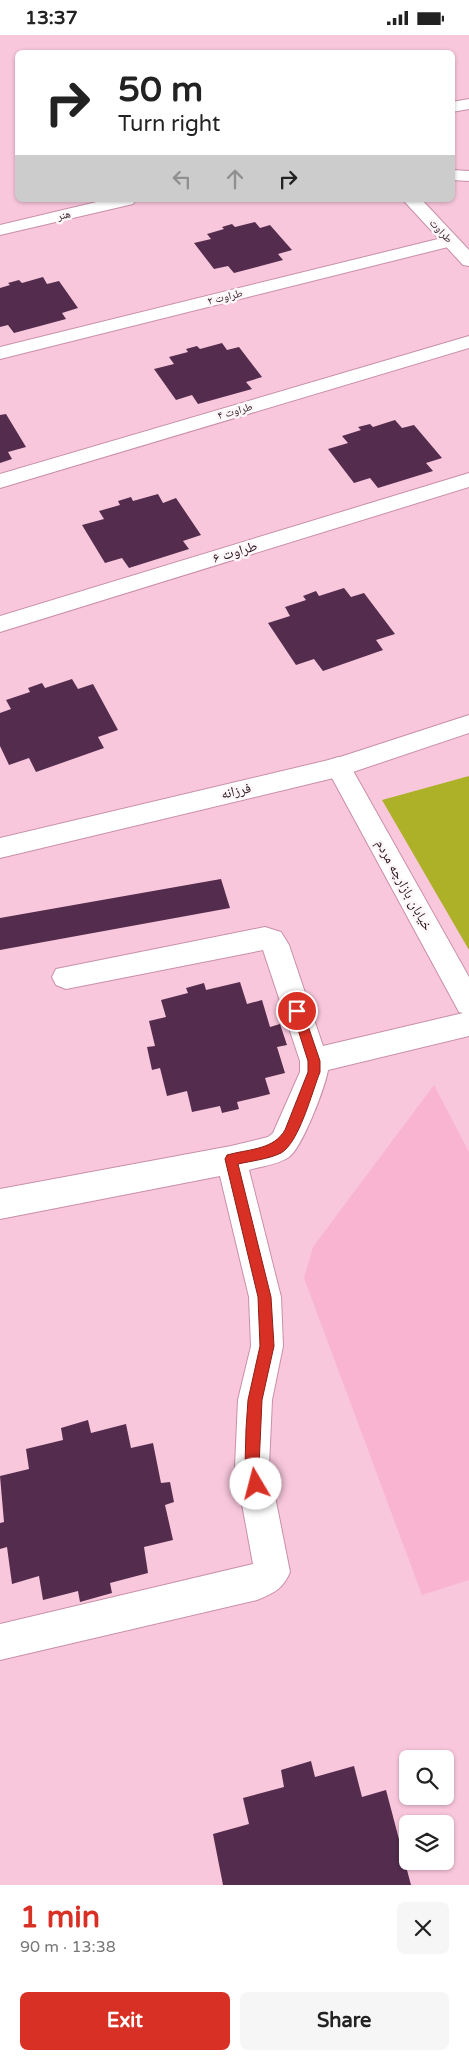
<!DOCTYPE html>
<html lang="en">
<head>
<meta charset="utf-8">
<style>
  body { margin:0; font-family:"Varela Round","Noto Naskh Arabic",sans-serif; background:#f6f6f6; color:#222; height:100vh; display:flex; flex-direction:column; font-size:19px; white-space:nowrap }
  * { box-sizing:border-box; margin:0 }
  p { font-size:16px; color:#767676 }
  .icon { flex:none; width:28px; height:28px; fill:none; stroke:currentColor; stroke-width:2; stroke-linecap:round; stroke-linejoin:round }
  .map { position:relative; height:1850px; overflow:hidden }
  .details { display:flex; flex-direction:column; background:#fff; flex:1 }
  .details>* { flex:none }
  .hud { position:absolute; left:15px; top:15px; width:440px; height:152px; border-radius:8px; box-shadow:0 1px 4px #0004; background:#fff; color:#222; overflow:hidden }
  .fabs { position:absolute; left:399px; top:1715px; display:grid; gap:10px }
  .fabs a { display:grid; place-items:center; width:55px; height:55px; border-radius:8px; background:#fff; box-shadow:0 1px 4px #0004; font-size:25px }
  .pin { position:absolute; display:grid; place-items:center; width:42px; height:42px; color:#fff; margin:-21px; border:2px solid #fff; border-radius:50%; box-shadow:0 1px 5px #0007 }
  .me { position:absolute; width:55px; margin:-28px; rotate:352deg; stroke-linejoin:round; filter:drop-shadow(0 0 4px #0008) }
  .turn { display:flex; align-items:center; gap:18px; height:105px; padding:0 20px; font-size:22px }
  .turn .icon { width:65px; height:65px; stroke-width:2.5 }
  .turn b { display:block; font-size:35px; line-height:42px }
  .lanes { display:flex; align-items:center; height:48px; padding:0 20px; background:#0003; justify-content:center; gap:25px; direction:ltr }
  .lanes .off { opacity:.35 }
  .round { display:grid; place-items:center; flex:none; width:52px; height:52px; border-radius:8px; background:#f6f6f6 }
  .head { display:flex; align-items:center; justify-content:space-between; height:85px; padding:0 20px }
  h1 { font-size:30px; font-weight:700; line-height:38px; color:#d93025 }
  .action { display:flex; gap:10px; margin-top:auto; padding:10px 20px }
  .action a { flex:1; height:58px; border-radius:8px; background:#d93025; color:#fff; font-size:20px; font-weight:700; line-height:58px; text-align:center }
  .action a+a { background:#f6f6f6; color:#222 }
  .status { display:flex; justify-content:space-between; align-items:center; height:35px; padding:0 25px; background:#fff; direction:ltr }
  .status svg { height:14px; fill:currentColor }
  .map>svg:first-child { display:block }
  .built { fill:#f8b4d1 }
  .green { fill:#acb127 }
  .building { fill:#532c4e }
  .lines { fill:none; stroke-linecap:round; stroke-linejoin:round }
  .minor-casing { stroke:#c98fa8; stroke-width:2 }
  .tertiary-casing { stroke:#c98fa8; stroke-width:2 }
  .minor { fill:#fff; fill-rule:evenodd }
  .tertiary { fill:#fff; fill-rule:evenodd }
  .route { fill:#d93025; stroke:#8d1f18 }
  .labels { text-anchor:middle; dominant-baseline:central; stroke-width:5; stroke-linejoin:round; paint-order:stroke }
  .far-street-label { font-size:11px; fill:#28131d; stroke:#fdf6f9 }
  .street-label { font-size:14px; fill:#28131d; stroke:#fdf6f9 }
</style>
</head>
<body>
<div class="status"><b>13:37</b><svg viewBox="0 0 49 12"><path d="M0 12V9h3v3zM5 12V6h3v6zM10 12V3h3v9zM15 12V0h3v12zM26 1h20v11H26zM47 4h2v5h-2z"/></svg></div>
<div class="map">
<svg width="469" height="1850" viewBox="0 0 469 1850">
  <rect width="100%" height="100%" fill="#f9c7dc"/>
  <!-- built -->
  <polygon class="built" points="434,1050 469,1117 469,1545 422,1560 304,1243 313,1212"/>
  <!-- green -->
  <polygon class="green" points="469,741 469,915 382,765"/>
  <!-- building -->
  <g class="building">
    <polygon points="255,187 260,193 270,190 292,215 278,219 283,225 234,238 228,231 214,234 194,208 211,204 207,199 224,194 222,192 232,189 235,192"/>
    <polygon points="43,242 47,249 59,246 78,273 62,278 66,284 14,298 8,290 0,292 0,253 10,250 8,248 19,245 22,248"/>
    <polygon points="222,308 227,315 239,312 262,342 246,347 252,354 198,369 192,360 176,365 154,334 174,329 169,322 188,317 186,314 197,311 200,314"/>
    <polygon points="6,379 26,412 8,417 12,424 0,428 0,380"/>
    <polygon points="395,385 402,393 414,390 442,423 426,428 433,436 378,453 370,443 354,448 328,414 348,408 342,401 361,395 358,392 370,389 373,392"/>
    <polygon points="158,459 163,468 176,463 201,500 183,506 189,514 129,533 122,523 105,528 82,490 104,484 99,476 120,470 118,466 131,462 133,466"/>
    <polygon points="344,553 351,562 364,558 395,599 376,605 383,615 323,636 314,624 296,630 268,588 290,581 285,572 306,565 303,561 316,556 319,561"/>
    <polygon points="72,644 78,654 93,649 118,695 98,702 104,713 36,737 29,723 9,730 0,711 0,678 11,674 6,665 30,657 28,653 42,648 45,653"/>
    <polygon points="221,844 230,873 0,915 0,883"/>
    <polygon points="240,947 247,969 262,965 270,992 280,989 287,1010 277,1012 285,1038 265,1043 270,1059 237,1067 239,1074 222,1078 220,1071 192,1077 187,1056 167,1061 160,1033 152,1035 147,1012 155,1011 149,986 166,982 161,965 188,958 186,953 204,948 206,955"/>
    <polygon points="88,1385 91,1398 126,1389 131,1413 153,1408 161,1448 170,1447 174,1467 165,1470 173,1505 144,1512 148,1538 110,1548 112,1558 80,1567 78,1556 43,1565 39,1541 12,1549 7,1512 0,1514 0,1488 4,1487 0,1441 29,1434 26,1414 63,1405 61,1393"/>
    <polygon points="311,1726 315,1742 354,1731 362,1762 386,1755 400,1808 408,1805 408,1826 416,1826 417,1832 407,1835 411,1850 223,1850 213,1799 249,1789 243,1763 284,1752 281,1735"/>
  </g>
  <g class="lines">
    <!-- minor casing -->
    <g class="minor-casing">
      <g id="minor">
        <polygon points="452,135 469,136 469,146 452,145"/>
        <polygon points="450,201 456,202 459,206 456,210 0,324 0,312"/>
        <polygon points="469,301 469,313 0,453 0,439"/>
        <polygon points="469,438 469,452 0,597 0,581"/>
        <path d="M338,722L347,725L469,942V1001L328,1035C325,1053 302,1113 289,1122C278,1130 261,1131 249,1135L281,1262L283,1311L272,1365L269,1431L290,1537C283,1554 274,1558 257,1565L0,1625V1589L253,1529L235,1431L238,1365L251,1311L249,1262L220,1141L0,1184V1154L231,1111L268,1102L273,1098L300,1037V1026L263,915L66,954L56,950L52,942L56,934L265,892L281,897L289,910L323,1011L463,978L459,977L326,732L329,725Z"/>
      </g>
    </g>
    <!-- tertiary casing -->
    <g class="tertiary-casing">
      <g id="tertiary">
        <polygon points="469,64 469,74 452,77 452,67"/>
        <polygon points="105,165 136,165 133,169 0,200 0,190"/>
        <polygon points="403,165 422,165 469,215 469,231 463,230"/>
        <polygon points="469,680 469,698 338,742 0,823 0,803 337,723"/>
      </g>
    </g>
    <!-- minor -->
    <use href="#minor" class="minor"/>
    <!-- tertiary -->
    <use href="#tertiary" class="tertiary"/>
  </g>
  <!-- route -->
  <path class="route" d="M297,971L301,973L303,976L320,1026V1037C312,1057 299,1108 281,1118C269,1124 251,1126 238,1129L271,1262L274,1311L262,1365L259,1431L263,1449L261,1454L256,1456L251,1454L245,1431L246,1394L248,1365L260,1311L258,1262L225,1124L227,1120L231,1119C251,1114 274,1114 285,1095L308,1037V1026L292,976L293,973Z"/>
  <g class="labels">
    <!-- far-street labels -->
    <g class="far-street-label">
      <text transform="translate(64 180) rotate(-13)">هنر</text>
      <text transform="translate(441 196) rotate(47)">طراوت</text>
      <text transform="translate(225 262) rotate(-14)">طراوت ۲</text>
      <text transform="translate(235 376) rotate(-16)">طراوت ۴</text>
    </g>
    <!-- street labels -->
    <g class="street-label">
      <text transform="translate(235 517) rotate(-17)">طراوت ۶</text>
      <text transform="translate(236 756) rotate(-13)">فرزانه</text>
      <text transform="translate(404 850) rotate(61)">خیابان بازارچه مردم</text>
    </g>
  </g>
</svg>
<div class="fabs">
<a><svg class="icon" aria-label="search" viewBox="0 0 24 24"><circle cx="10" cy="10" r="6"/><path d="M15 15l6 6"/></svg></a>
<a><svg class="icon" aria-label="layers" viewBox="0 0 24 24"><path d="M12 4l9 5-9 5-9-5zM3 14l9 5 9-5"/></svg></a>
</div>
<div class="pin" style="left:297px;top:976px;background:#d93025"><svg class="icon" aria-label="arrive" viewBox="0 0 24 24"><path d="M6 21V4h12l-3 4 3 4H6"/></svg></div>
<svg class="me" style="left:256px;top:1449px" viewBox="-20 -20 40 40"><circle r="19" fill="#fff"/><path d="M0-13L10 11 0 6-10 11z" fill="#d93025"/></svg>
<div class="hud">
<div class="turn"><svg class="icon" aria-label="right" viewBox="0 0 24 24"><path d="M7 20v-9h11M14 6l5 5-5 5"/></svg><div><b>50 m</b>Turn right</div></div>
<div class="lanes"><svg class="icon off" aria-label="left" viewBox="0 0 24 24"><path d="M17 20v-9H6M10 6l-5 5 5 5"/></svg><svg class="icon off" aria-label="ahead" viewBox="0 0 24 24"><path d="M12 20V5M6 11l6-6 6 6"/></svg><svg class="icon" aria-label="right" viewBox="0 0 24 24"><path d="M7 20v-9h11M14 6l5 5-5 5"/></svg></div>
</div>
</div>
<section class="details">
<div class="head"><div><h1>1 min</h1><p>90 m · 13:38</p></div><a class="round"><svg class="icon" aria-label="close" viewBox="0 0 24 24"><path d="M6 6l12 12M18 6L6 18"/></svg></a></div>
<div class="action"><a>Exit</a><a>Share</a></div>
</section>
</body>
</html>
